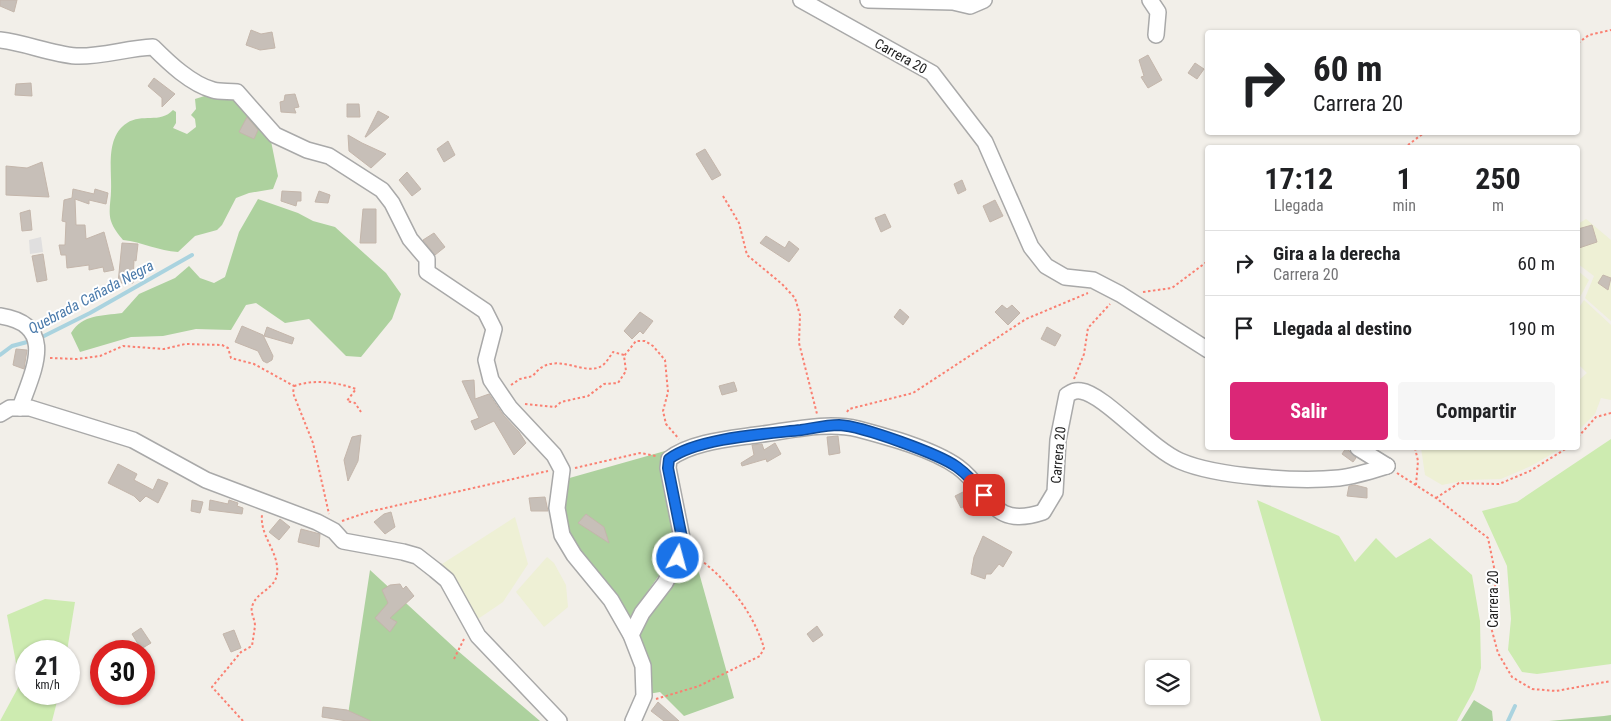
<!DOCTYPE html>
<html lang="es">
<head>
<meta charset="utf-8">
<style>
  body { margin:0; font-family:"Roboto Condensed",sans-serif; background:#f6f6f6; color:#202124; height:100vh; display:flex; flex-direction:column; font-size:19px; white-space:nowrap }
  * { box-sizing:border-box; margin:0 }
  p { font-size:16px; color:#757577 }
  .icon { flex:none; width:28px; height:28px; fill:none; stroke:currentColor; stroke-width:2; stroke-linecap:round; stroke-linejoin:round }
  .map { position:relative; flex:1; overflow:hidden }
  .side { position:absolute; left:1205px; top:145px; width:375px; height:305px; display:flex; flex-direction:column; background:#fff; border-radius:5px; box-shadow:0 1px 4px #0004 }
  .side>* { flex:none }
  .guide { position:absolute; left:1205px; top:30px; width:375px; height:105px; border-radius:5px; box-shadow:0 1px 4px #0004; background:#fff; color:#202124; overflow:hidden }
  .buttons { position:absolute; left:1145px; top:660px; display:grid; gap:10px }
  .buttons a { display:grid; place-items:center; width:45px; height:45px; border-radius:5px; background:#fff; box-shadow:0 1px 4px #0004; font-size:25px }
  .speed { position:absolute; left:15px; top:640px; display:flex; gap:10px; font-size:25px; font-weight:700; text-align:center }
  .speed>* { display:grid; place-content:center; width:65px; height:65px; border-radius:50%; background:#fff; box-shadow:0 1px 4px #0004; line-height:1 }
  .speed small { font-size:12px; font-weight:400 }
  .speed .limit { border:8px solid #d22; background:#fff; color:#111 }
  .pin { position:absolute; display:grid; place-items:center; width:42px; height:42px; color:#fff; margin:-21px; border-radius:10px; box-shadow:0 2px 8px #0006 }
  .me { position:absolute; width:55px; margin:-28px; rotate:7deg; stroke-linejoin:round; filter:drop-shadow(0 0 4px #0008) }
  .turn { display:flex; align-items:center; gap:18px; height:105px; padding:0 25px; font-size:22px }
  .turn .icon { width:65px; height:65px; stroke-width:2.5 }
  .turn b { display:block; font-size:35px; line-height:42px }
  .eta { display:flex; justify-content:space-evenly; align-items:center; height:85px; text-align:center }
  .eta b { font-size:30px; font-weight:700; line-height:35px }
  .primary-button { display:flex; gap:10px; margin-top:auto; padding:10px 25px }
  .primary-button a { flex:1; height:58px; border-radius:5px; background:#db2777; color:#fff; font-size:20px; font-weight:700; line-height:58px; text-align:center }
  .primary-button a+a { background:#f6f6f6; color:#202124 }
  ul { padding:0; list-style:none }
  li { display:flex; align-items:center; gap:15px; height:65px; padding:0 25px; border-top:1px solid #e0e0e0 }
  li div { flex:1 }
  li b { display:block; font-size:19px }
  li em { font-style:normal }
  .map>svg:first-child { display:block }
  .residential { fill:#e0dfdf }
  .farmland { fill:#eef0d5 }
  .grass { fill:#cdebb0 }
  .forest { fill:#add19e }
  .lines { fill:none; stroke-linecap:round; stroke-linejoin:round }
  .stream { stroke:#aad3df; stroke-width:4 }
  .building { fill:#c7bfb8; stroke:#c4b6ab }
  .minor-casing { stroke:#a9a9a9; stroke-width:18 }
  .path { stroke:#fa8072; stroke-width:2; stroke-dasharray:2.5 2.5; stroke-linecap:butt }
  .minor { stroke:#fff; stroke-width:15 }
  .route-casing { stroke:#114b97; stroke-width:12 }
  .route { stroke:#1a73e8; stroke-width:9 }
  .labels { text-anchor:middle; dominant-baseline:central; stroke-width:4; stroke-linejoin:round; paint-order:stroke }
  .street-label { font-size:14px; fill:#222; stroke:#fff }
  .water-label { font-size:15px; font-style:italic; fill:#4a7aab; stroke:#fff }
</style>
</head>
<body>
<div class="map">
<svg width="1611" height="721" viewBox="0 0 1611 721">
  <rect width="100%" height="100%" fill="#f2efe9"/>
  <!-- residential -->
  <polygon class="residential" points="41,237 43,252 30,254 29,240"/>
  <!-- farmland -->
  <g class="farmland">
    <polygon points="1586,219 1611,240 1611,321 1585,298 1594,276 1578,264 1578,224"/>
    <polygon points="1578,271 1589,280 1578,301"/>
    <polygon points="1584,300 1611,325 1611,400 1601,398 1595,414 1578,431 1578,381 1587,373 1578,364 1578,309"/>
    <polygon points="1421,448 1562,448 1531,466 1501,479 1467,480 1442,485 1425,475"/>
    <polygon points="515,517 528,564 503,602 475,621 442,564"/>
    <polygon points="547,557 554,563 566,585 568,607 544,627 516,592"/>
  </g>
  <!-- grass -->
  <g class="grass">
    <polygon points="1611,439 1611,664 1537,674 1522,672 1508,650 1511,619 1507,566 1482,511 1517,502"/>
    <polygon points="1257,500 1339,536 1355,562 1376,538 1396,558 1430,538 1472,575 1480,621 1481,668 1474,690 1457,721 1321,721"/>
    <polygon points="45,599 75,602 67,651 26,651 26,694 59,694 52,721 0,721 20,684 7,615"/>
  </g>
  <!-- forest -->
  <g class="forest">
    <path d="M211,94H231L270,136L278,176L273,189L249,193L236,198L222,225L217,230L195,236L178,252C159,251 142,242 123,240C119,235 113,228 111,221C108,212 111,200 111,191C112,170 105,137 127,123C142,113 160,124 173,110L176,112V123L173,128L187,134L196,127L195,119L191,115L196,109L195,99Z"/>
    <path d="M258,199L298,213L313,221L335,227L386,273L401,294L392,319L361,357L346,356L309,319L285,323L256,303L246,305L231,330L196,329L163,336L131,337L80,352L71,333C83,314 102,316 122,313L139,294L175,278L189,266L200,278L214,283L225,277L239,232Z"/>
    <polygon points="665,451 734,698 684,716 660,692 648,694 636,636 679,564 690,555 664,568 628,620 566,534 561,504 566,479"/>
    <polygon points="370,570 458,651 540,721 347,721"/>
    <polygon points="1474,700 1492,711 1493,721 1461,721"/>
    <polygon points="1611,715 1611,721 1549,721 1604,716"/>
  </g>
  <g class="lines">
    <!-- stream -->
    <g class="stream">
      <polyline points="38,339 90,313 192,255"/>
      <polyline points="0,355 12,346 31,341"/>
      <polyline points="1508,721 1515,706"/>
    </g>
  </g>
  <!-- building -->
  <g class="building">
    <polygon points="0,0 17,0 14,12 0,6"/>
    <polygon points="251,30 261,34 272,32 275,48 260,50 246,45"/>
    <polygon points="1148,55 1162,80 1148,88 1141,77 1144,76 1139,60"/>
    <polygon points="1195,63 1204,69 1197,79 1188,73"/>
    <polygon points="154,78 175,94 162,107 162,98 148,86"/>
    <polygon points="31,83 32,96 15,95 16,84"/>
    <polygon points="295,94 299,107 294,108 296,113 281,112 280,102 284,101 285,95"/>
    <polygon points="347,104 359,104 360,117 347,117"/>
    <polygon points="378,111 389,117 366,137 365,137"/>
    <polygon points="247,117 258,130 254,139 239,132"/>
    <polygon points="348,135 362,143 386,154 371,168 349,151"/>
    <polygon points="448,141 455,155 444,162 437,149"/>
    <polygon points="705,149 721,175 712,180 696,154"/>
    <polygon points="42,162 49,197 6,195 6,166 27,168"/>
    <polygon points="407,172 421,189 412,196 399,180"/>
    <polygon points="962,180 966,190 958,194 954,184"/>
    <polygon points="73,189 94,194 95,189 108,193 106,204 89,200 89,204 75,199 76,225 85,225 86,239 104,232 114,270 104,272 103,267 89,270 89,265 67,268 66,255 61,255 59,245 65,245 66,222 62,221 64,200 72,198"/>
    <polygon points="282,191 301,192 301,201 297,201 296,206 281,201"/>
    <polygon points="319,191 330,195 328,203 315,202"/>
    <polygon points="995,200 1003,216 990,222 983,206"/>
    <polygon points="363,209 376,209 376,243 360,243"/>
    <polygon points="30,210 32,230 22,231 20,213"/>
    <polygon points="885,214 891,227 881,232 875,218"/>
    <polygon points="1592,225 1597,242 1579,248 1578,229"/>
    <polygon points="434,233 445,247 435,255 423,240"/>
    <polygon points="766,236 785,248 789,241 799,249 789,262 760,243"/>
    <polygon points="122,243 138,244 136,261 134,260 133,283 118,283"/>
    <polygon points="43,254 47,280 37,282 32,256"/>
    <polygon points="1603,275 1611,278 1608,290 1598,283"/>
    <polygon points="1002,305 1007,309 1012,305 1020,313 1008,325 995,312"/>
    <polygon points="900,309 909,317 903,325 894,317"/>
    <polygon points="640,312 653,321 643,334 640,331 632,339 624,331"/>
    <polygon points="242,326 263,335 273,356 272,360 267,363 263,361 258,351 235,342"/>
    <polygon points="267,327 294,338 292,344 264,336"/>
    <polygon points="1047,327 1061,335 1055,346 1041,339"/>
    <polygon points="16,349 27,350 24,369 13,365"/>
    <polygon points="474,380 475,399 489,394 504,416 519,432 526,443 514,455 494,421 475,430 471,421 479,418 462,381"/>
    <polygon points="734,382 737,391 722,395 719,386"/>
    <polygon points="361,435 358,461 348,481 344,460 352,437"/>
    <polygon points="838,436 840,453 829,455 827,437"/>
    <polygon points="775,443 781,454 767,462 766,459 742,466 741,463 754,455 752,445 762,444 764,450"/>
    <polygon points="1346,448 1356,458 1353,462 1342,454"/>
    <polygon points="118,464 137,474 134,480 153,490 158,479 168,483 158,503 146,496 140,502 134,496 108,483"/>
    <polygon points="1355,485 1367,488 1367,498 1347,496 1349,486"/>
    <polygon points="967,490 973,502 961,508 955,496"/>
    <polygon points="545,497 548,511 531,511 529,498"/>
    <polygon points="192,500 203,502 200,513 191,511"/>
    <polygon points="210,500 228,504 229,500 238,503 237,506 243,508 242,514 209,510"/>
    <polygon points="391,512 395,527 385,534 374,522 384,514"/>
    <polygon points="586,514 604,527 609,543 578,523"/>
    <polygon points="280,519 290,527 279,540 269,532"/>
    <polygon points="301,529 320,534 319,547 298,542"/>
    <polygon points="983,536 1012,552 1003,567 999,564 991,574 986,574 985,579 971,574 974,557"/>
    <polygon points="400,584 403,589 406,586 414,596 390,618 397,622 390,632 375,618 388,603 382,590 390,585"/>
    <polygon points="817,626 823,635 813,642 807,634"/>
    <polygon points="141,628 151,643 141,649 132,634"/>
    <polygon points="234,630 241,648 231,652 223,634"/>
    <polygon points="658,702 679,721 664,721 651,711"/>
    <polygon points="323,707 347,710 371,721 347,721 322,717"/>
  </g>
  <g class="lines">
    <!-- minor casing -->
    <g class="minor-casing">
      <g id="minor">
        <polyline points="801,0 932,73 985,142 1031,247 1046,266 1065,277 1093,280 1120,294 1208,350"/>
        <polyline points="868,0 953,2 970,6 984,0"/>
        <polyline points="1150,0 1158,12 1156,35"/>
        <path d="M0,40C26,43 51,54 76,56C102,57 127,48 153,47C169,63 191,84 213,90C220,92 229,91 237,92L275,135L307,150L329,156L382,190L392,203L410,239L427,259V272L485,311L494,329L486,360L491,380L510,408L554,455L562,470L557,508L562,535L574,555L611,600L631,635L643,666L644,696L633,721"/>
        <path d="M0,316C58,325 33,371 20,408"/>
        <polyline points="0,414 10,408 30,408 133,440 206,480 317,522 334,531 343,541 403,552 417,556 435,570 447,580 478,636 559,721"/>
        <polyline points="1358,448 1387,466"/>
        <path d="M631,635L642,613L665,583L678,558L682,538L668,468L669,459C691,442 728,439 756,435C789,431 826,421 858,429C888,437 933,449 958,467C991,491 990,530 1043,512L1055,492L1058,440L1067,395C1072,392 1075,390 1081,391C1104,394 1151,449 1180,461C1217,477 1299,482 1339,478C1356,476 1371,471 1387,466"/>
      </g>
    </g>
    <!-- path -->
    <g class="path">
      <polyline points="1578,43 1589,35 1611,30"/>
      <polyline points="1404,148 1425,132"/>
      <polyline points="723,196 739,223 747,255 782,284 795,298 800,315 799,343 817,414"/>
      <polyline points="1143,292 1172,288 1208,261"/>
      <polyline points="50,358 77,359 100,356 123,346 164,349 185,344 222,345 228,348 231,358 254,364 294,386 293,393 313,443 329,514"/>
      <polyline points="1074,379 1084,354 1088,328 1110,304"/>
      <path d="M511,385L520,379L533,376C553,347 585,379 603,365C607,362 610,356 613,352L624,355"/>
      <path d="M294,386C314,379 336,382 356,389L347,401L355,403L361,412"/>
      <polyline points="525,404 555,407 561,402 588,396 604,384 618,383 626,371 624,356 636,341 645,341 653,346 665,360 668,392 663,411 666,424 679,439"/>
      <polyline points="847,412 849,409 913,393 1026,319 1088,293"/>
      <polyline points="1578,437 1596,417 1611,413"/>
      <polyline points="1415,448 1418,461 1416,485"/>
      <polyline points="575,468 640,453 656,456"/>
      <polyline points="1397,473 1436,498 1488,538 1496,577 1491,627 1498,653 1512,677 1532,689 1556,691 1611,681"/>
      <polyline points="1436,498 1459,483 1499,484 1530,471 1567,448"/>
      <polyline points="342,521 368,512 548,471"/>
      <polyline points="454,659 464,639"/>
      <path d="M656,699L699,686L760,656L764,648C753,611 724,575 692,554"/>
      <path d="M243,721L212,687L241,652L252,646C253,639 254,633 255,626C255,618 249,612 253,604C259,589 280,589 277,566C275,548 260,534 262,515"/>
    </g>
    <!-- minor -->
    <use href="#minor" class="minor"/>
  </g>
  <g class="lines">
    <!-- route casing -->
    <g class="route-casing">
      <path id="route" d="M678,558L682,538L668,468L669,459C697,438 765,434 801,430C814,428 827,425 839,425C862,426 939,454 957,467C968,475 976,484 984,495"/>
    </g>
    <!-- route -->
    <use href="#route" class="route"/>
  </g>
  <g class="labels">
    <!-- street labels -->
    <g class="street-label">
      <text transform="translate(901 56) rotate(29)">Carrera 20</text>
      <text transform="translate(1058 455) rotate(-85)">Carrera 20</text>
      <text transform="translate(1493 599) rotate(-90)">Carrera 20</text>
    </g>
    <!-- water labels -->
    <g class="water-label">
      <text transform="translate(91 297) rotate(-28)">Quebrada Cañada Negra</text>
    </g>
  </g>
</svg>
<div class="buttons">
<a><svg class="icon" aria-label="layers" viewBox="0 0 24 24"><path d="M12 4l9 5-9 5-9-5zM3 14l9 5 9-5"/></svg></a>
</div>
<div class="speed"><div>21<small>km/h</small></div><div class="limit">30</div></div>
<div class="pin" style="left:984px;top:495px;background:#d93025"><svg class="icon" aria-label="arrive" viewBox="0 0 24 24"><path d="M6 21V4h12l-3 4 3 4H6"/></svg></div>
<svg class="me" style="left:678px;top:558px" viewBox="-20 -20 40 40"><circle r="17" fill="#1a73e8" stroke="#fff" stroke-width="3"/><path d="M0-11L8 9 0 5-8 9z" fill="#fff"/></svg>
<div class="guide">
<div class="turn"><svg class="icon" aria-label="right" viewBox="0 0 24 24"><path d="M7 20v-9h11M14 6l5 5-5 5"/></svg><div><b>60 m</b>Carrera 20</div></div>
</div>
<section class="side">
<div class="eta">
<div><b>17:12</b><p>Llegada</p></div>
<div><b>1</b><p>min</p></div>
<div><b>250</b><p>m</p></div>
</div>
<ul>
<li><svg class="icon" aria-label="right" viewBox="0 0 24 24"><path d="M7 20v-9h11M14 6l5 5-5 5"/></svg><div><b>Gira a la derecha</b><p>Carrera 20</p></div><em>60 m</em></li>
<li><svg class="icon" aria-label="arrive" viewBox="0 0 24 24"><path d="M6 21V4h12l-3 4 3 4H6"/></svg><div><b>Llegada al destino</b></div><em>190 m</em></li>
</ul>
<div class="primary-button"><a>Salir</a><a>Compartir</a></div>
</section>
</div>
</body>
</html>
